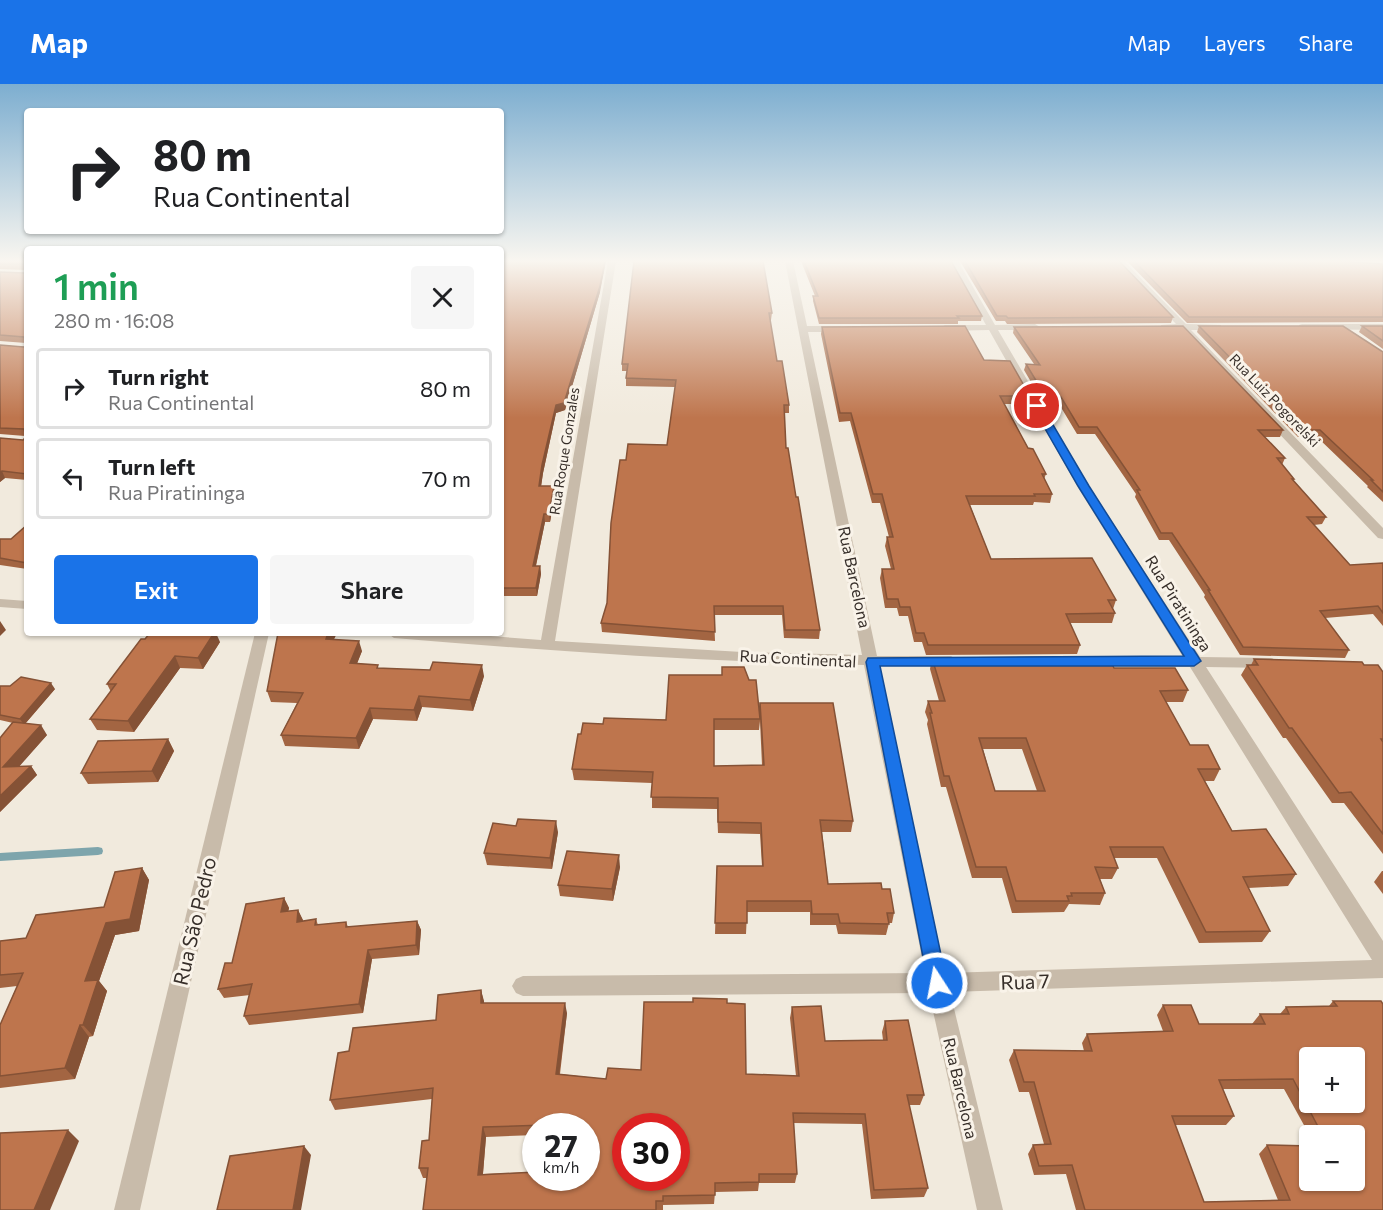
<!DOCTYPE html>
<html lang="en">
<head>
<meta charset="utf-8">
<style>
  body { margin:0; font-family:Commissioner,sans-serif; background:#f6f6f6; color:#202124; height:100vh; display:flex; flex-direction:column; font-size:22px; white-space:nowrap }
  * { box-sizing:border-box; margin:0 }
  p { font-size:20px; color:#757577 }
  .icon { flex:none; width:33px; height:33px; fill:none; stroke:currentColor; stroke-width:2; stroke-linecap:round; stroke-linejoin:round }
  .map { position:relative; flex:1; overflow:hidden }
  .side { position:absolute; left:24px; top:162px; width:480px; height:390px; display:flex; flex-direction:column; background:#fff; border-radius:6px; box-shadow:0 2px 4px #0004 }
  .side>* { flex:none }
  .top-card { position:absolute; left:24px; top:24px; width:480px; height:126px; border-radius:6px; box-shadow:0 2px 4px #0004; background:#fff; color:#202124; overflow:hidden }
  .buttons { position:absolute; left:1299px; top:963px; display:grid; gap:12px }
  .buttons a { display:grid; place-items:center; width:66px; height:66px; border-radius:6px; background:#fff; box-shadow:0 2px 4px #0004; font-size:30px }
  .speed { position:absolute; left:522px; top:1029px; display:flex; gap:12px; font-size:30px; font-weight:700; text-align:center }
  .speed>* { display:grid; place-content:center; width:78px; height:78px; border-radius:50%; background:#fff; box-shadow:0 2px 4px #0004; line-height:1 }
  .speed small { font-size:15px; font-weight:400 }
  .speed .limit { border:9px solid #d22; background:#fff; color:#111 }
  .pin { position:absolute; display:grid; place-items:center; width:51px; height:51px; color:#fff; margin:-26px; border:3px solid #fff; border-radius:50%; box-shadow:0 2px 6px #0007 }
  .me { position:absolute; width:66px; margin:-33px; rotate:349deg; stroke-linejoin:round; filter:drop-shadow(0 0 4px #0008) }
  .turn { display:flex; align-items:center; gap:21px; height:126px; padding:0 30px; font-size:27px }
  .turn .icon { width:78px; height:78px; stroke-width:2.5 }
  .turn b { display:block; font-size:42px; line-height:51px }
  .round { display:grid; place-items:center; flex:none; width:63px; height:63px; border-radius:6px; background:#f6f6f6 }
  .summary { display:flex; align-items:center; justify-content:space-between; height:102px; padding:0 30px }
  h1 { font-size:36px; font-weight:600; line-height:45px; color:#1e9e55 }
  .primary-button { display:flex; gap:12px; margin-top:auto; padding:12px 30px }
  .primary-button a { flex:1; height:69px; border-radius:6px; background:#1a73e8; color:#fff; font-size:24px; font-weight:600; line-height:69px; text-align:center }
  .primary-button a+a { background:#f6f6f6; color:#202124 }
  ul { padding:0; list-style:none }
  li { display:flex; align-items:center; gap:18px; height:81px; margin:0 12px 9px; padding:0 18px; border:3px solid #e0e0e0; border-radius:6px }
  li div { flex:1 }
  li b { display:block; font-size:22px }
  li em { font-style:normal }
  header { display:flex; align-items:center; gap:36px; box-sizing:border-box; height:84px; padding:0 30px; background:#1a73e8; color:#fff }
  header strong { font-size:28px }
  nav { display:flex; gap:33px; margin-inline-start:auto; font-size:21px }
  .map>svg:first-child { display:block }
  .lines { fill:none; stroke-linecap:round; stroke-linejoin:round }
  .stream { fill:#7ea5ac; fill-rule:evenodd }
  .minor { fill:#c8bbaa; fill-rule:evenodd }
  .tertiary { fill:#c8bbaa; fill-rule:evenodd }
  .wall { fill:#a36542; fill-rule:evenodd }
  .shaded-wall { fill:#855236 }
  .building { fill:#be754d; stroke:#855236; stroke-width:1.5; fill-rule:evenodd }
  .route { fill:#1a73e8; stroke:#114b97; stroke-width:1.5 }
  .labels { text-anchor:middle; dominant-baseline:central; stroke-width:6; stroke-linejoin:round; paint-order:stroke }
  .far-street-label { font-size:14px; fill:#362e29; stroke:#f9f3e9 }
  .street-label { font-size:16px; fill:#362e29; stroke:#f9f3e9 }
  .near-street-label { font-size:20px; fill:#362e29; stroke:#f9f3e9 }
</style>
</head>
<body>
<header>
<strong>Map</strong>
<nav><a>Map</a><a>Layers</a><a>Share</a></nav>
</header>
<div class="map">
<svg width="1383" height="1126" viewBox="0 0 1383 1126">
  <rect width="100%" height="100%" fill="#f1eadd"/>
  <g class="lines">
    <!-- stream -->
    <polygon class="stream" points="98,763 102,764 103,767 102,770 98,771 0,777 0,769"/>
    <!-- minor -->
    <g class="minor">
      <path d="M608,177H616L555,557L742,568L862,571L785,177H793L807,242H840L845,245L840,248H808L877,572H951L959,577L951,582H880L945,889L1372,876L1190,583L1068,582L1060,577L1068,572L1183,573L1077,402L989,246L945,247L940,244L945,241H986L950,177H958L995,241L1035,240L1040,243L1035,246H998L1089,402L1200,573L1272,574L1280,579L1272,584L1206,583L1383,857V894L950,908L1003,1126H977L929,909L523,912L516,909L512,902L516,895L523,892L925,889L864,581C707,578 551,567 394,554L387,549H451L541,556Z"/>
      <polygon points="1116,177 1124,177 1186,240 1221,241 1221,245 1218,246 1191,246 1383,444 1383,455 1378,454 1181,246 1161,245 1161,241 1176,240"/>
      <polygon points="1302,240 1383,240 1383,246 1299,245 1299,241"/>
      <polygon points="0,515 27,517 27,525 0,523"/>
    </g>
    <!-- tertiary -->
    <polygon class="tertiary" points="255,549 269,549 140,1126 114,1126"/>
  </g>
  <!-- wall -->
  <g class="wall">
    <polygon points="0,177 27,177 27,396 5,394 0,398 0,354 23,356 26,353 25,352 0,350 0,261 24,263 26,261 26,259 0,257 0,188 24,189 27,186 0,185"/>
    <polygon points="501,177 600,208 565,326 556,329 543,389 541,402 554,402 555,410 550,438 545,438 536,482 540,482 541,490 537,512 501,512"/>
    <polygon points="634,177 772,229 771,236 770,236 777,277 789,321 789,329 784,329 786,364 820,546 819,555 784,554 782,531 714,531 715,557 602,548 601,539 607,519 626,376 667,361 675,303 626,302 626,294 627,287 622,287 622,280"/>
    <polygon points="801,177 951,177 982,232 981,237 958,237 958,240 819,240 813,217 813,212 815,212"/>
    <polygon points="960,177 1119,177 1173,233 1171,239 1007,240 1005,237 996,237"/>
    <polygon points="1127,177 1337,177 1383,180 1383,238 1187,239"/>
    <polygon points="1199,242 1383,268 1383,418 1367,403 1368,402 1317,353 1298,353 1197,248"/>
    <polygon points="1362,242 1383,242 1383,265 1359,248"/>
    <polygon points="822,243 984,276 1030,312 1028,320 1004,320 1028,364 1046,390 1044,395 1052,410 1050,419 1034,418 1033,421 970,421 991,475 1116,516 1113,525 1115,529 1112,539 1070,539 1080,561 1077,570 926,571 922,558 914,558 908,532 899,532 897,524 885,524 880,494 882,485 891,485 885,462 887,453 889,453 880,419 872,419 850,337 839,338 821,250"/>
    <polygon points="1014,243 1283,346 1280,353 1265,353 1285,374 1282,381 1294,395 1293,396 1326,433 1322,440 1314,441 1350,481 1383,479 1383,542 1373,530 1325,534 1349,566 1345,574 1240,571 1204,513 1205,511 1169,456 1159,456 1135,413 1136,410 1095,350 1077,350 1059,320 1044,320 1024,286 1026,280 1034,280 1013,249"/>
    <polygon points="27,441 27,485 0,481 0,455 11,455"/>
    <polygon points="278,549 337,549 334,555 362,567 357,579 379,584 484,592 473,627 422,623 417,637 373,635 359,665 285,662 281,651 297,619 271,618 267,607"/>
    <polygon points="141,555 220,558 203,585 180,584 134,648 97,646 90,635 111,608 107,600"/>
    <path d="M932,574L1090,580L1114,584L1188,606L1183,618H1166L1190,661L1220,685L1214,697H1205L1232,747L1296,790L1288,802L1248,804L1270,847L1262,858L1199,859L1157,774H1114L1118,784L1112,795H1100L1105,809L1100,821L1069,820L1064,828L1012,829L1002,794H972L946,703H941L927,640L928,636L925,628L928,617H939L930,585ZM983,665H1022L1037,707H995Z"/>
    <polygon points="1254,575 1364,581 1383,588 1383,770 1344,719 1332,719 1286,654 1283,654 1241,591 1247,581 1251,581"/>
    <polygon points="0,602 55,605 25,640 47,651 19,682 31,682 37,691 0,728 13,639 0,636"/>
    <path d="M760,619L853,737L851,748H822L828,800L882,805L894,829L892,839H889L886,851L838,850L836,841H810V828H747L746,850H715L717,782H762L760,750L718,749L717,725L652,724V699L574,696L572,685L581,650L603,640L759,629ZM760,637L762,681L714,682V646H759Z"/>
    <polygon points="168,655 174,667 158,698 88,700 81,689"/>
    <polygon points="516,742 558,748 552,785 487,781 484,769"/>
    <polygon points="620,783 613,817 560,812 558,801"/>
    <polygon points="142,784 149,796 139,847 115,851 99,897 107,907 93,952 89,953 75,995 0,1004 0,941 17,902 0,904 0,857 26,854 104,823"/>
    <polygon points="1382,787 1383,787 1383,810 1374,798"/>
    <polygon points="284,814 289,824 288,827 298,826 303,837 316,835 318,841 346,838 348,843 417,837 421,846 419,871 372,875 363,929 249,941 244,932 250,911 224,914 218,905 232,879"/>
    <path d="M481,906L484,919L567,929L560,990L606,995L641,986L727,919L746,990L796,992L790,934L792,923L825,957L883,956L882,948L885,937L924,1011L920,1021H909L928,1104L924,1113L871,1115L862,1040L793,1039L797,1090L795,1099H759L758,1107L715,1108L714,1120L663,1121V1126H423L427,1094H423L419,1084L429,1056L432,1015L335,1026L330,1016L349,967L436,936ZM536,1042H586L535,1088L483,1090L486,1053L536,1051Z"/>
    <path d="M1333,917H1381L1383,1126H1076L1066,1090L1034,1091L1028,1070L1033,1061L1044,1060L1029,1008H1019L1009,976L1014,966L1084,967L1082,959L1087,950L1163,947L1157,931L1163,921L1199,940H1252L1260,930H1280L1286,923L1329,922ZM1223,1005H1284L1310,1052H1354L1310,1096L1267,1061L1259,1070L1278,1116L1204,1118L1175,1041H1226L1234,1032Z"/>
  </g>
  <!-- shaded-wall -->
  <g class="shaded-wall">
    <polygon points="605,177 606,177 600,208 565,326 556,329 543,389 540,410 539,402 542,381 556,321"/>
    <polygon points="2,387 5,394 0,398 0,388"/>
    <polygon points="554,402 555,410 550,438 549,430"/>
    <polygon points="544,430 545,438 534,490 533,482"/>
    <polygon points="540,482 541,490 537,512 536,504"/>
    <polygon points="0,537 6,546 0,552"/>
    <polygon points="214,549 216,549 220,558 203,585 198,574"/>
    <polygon points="328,549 337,549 329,565 326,555"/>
    <polygon points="359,557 362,567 353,590 350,579"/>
    <polygon points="175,572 180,584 134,648 128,637"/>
    <polygon points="482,581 484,592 473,627 470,616"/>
    <polygon points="51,599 55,605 24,641 20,635"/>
    <polygon points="419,612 422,623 417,637 414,626"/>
    <polygon points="370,624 373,635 359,665 356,654"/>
    <polygon points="41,641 47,651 10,693 3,683"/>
    <polygon points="168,655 174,667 158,698 152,687"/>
    <polygon points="31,682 37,691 0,728 0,712"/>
    <polygon points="556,737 558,748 552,785 550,774"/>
    <polygon points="619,771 620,783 613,817 612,805"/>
    <polygon points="142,784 149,796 139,847 115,851 99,897 107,907 93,952 83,941 85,897 106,839"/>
    <polygon points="284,814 289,824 286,838 281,828"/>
    <polygon points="298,826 303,836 301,847 297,838"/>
    <polygon points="417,837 421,846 419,871 416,861"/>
    <polygon points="368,866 372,875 363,929 359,920"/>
    <polygon points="481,906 484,917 484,929 481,919"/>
    <polygon points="565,919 567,929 558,1000 556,990"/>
    <polygon points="80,941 89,953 75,995 65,984"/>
    <polygon points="483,1043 486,1053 482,1100 478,1091"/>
    <polygon points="68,1046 79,1057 50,1126 34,1126"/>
    <polygon points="304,1062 311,1071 301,1126 293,1126"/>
  </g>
  <!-- building -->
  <g class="building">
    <polygon points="0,177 27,177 27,390 2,387 0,388 0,354 23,356 26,353 24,345 0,344 0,261 24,263 26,261 24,253 0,251 0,188 24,189 27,186 25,180 0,180"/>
    <polygon points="501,177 605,177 600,202 564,319 556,321 542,381 539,402 554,402 549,430 544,430 533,482 540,482 536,504 501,504"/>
    <polygon points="634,177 763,177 772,229 769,229 777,277 782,277 789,321 784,321 786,364 788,364 796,413 798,413 820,546 785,546 783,522 714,522 715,548 601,539 607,519 611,439 620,376 626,376 628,360 667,361 676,296 626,294 628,280 622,280"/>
    <polygon points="804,177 951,177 982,232 957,232 959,234 819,234 813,212 818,212"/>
    <polygon points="965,177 1119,177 1173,233 1008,234 1006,232 997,232"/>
    <polygon points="1134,177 1337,177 1383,180 1383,233 1189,233"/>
    <polygon points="965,242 984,276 1010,277 1030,312 1000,312 1028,364 1033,365 1046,390 1042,390 1052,410 1034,410 1035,412 966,412 991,475 1092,474 1116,516 1108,516 1115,529 1066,530 1080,561 928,561 924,549 916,549 910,523 900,523 898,515 887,515 882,485 894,485 887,453 893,453 882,410 873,410 851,329 840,329 822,243"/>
    <polygon points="1183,242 1283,346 1258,346 1285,374 1277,374 1294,395 1292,395 1326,433 1307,433 1350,481 1383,479 1383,529 1378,522 1320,527 1349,566 1243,563 1208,506 1210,506 1172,449 1161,449 1137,406 1140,406 1097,343 1079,343 1061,313 1046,313 1026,280 1040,281 1014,243"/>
    <polygon points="1199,242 1343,242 1383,268 1383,408 1371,396 1373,396 1320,346 1301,346"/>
    <polygon points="1362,242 1383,242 1383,257"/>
    <polygon points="27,441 27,479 0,474 0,455 11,455"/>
    <polygon points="150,549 214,549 198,574 175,572 128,637 90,635 116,600 107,600 141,555 145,555"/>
    <polygon points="278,549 328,549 326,555 359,557 350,579 378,581 377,584 430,586 433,578 482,581 470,616 419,612 414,626 370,624 356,654 281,651 303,609 267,607"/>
    <path d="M1087,573L1090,580H1112L1114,584H1175L1188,606L1160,607L1190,661H1208L1220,685H1198L1232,747L1266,745L1296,790L1243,793L1270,847L1206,848L1163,763H1110L1118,784L1095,783L1105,809H1071L1072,812H1067L1069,817H1016L1006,783H976L949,692H944L930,629H932L928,617H945L932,574ZM979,654H1026L1045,707H995Z"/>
    <polygon points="1254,575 1362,578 1364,581 1378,581 1383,588 1383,655 1381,655 1383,658 1383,750 1351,708 1339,709 1292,644 1289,644 1247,581 1258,581"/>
    <polygon points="722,583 744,583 749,596 756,596 760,635 714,635 714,682 764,681 760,619 833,619 853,737 820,736 828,800 881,799 882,805 890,805 894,829 887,829 889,840 840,839 838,830 812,830 811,817 747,817 747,839 715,839 717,782 763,782 761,739 718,738 718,714 651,713 653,688 572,685 578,650 581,650 583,639 603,640 604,634 666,636 669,591 722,591"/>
    <polygon points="21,593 51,599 20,635 0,631 0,602 10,602"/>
    <polygon points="13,638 41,641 3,683 31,682 0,712 0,654"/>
    <polygon points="168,655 152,687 81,689 98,657"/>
    <polygon points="518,735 556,737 550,774 484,769 493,739 516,742"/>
    <polygon points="567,767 619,771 612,805 558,801"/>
    <polygon points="142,784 130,835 106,839 85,897 98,896 83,941 80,941 65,984 0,992 0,941 23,889 0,891 0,857 26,854 36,831 104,823 115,788"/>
    <polygon points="284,814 281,828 298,826 297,838 316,835 315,841 346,838 346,843 417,837 416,861 368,866 359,920 244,932 252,900 218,905 225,879 232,879 246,820"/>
    <path d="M481,906V919H565L556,990L606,995L608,984L641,986L644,918H693V914L727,915V919L745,920L746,990L799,992L792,923L821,922L825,957L887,956L885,937L908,936L924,1011H907L928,1104L874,1106L865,1030L793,1029L797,1090H759V1098L715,1099V1111L663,1112V1117H656V1126H423L428,1084H419L422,1057L429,1056L433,1004L330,1016L338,969L349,967L353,944L436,936L438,911ZM545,1041V1042H586V1094H536V1085L535,1088L478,1091L483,1043ZM626,1042H676V1094H626Z"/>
    <path d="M1333,917H1381L1383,920V1126H1085L1072,1081L1039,1082L1033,1061L1051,1060L1034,998H1024L1014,966L1092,967L1087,950L1173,947L1163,921H1191L1199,940H1265L1260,930H1289L1286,923L1337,922ZM1310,974H1354V1018H1310ZM1293,995L1323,1052H1354V1096H1310V1062L1267,1061L1290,1116L1204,1118L1172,1032H1234L1219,996Z"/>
    <polygon points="68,1046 34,1126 0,1126 0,1049"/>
    <polygon points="304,1062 293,1126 217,1126 230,1072"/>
  </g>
  <!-- sky -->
  <linearGradient id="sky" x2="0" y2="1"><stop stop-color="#7daed0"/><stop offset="0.53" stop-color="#f9f6f0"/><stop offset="1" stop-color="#f9f6f0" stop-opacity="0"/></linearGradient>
  <rect width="1383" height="334" fill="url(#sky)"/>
  <!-- route -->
  <polygon class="route" points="1037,319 1042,322 1089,402 1201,577 1194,582 880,582 947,899 944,906 937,908 930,906 928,899 866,578 868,574 1184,572 1078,402 1032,322"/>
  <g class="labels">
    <!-- far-street labels -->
    <g class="far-street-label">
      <text transform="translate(1275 316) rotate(46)">Rua Luiz Pogorelski</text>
      <text transform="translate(564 367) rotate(-81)">Rua Roque Gonzales</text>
    </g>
    <!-- street labels -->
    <g class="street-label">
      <text transform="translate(855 493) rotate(78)">Rua Barcelona</text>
      <text transform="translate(1179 519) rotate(58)">Rua Piratininga</text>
      <text transform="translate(798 574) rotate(3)">Rua Continental</text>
      <text transform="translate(961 1004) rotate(77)">Rua Barcelona</text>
    </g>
    <!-- near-street labels -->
    <g class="near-street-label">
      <text transform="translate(194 837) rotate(-77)">Rua São Pedro</text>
      <text transform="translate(1025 897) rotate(-2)">Rua 7</text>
    </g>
  </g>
</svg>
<div class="buttons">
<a>+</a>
<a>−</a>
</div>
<div class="speed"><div>27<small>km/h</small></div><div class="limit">30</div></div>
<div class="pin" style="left:1037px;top:322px;background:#d93025"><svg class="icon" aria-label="arrive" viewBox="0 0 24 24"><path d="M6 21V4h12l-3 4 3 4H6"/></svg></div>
<svg class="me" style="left:937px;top:899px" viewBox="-20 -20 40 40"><circle r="17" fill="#1a73e8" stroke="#fff" stroke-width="3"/><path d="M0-11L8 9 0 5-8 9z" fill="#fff"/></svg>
<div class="top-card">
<div class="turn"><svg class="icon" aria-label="right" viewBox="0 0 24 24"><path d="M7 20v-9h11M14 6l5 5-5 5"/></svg><div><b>80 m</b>Rua Continental</div></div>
</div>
<section class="side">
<div class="summary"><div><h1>1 min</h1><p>280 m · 16:08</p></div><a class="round"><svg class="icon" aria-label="close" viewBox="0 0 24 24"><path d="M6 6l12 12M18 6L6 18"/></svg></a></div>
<ul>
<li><svg class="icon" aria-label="right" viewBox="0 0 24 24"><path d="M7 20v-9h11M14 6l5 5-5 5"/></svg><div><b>Turn right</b><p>Rua Continental</p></div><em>80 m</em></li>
<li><svg class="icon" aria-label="left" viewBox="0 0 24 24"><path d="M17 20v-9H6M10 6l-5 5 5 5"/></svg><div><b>Turn left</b><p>Rua Piratininga</p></div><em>70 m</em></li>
</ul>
<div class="primary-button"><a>Exit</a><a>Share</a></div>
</section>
</div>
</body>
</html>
